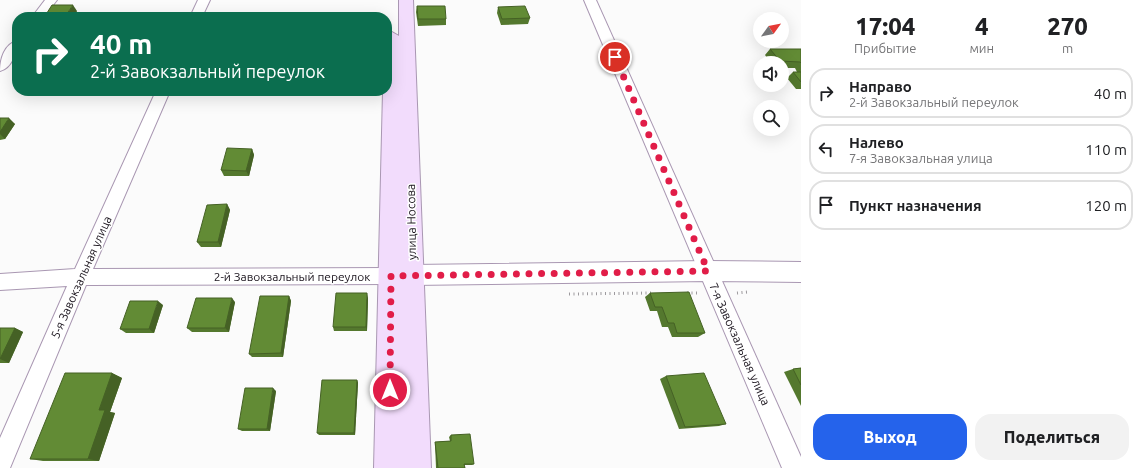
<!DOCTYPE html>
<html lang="ru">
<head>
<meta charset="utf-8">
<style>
  body { margin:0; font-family:Ubuntu,sans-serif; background:#f2f2f2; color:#202124; height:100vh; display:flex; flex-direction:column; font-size:15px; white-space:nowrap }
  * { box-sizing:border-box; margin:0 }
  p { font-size:13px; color:#757577 }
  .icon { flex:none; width:22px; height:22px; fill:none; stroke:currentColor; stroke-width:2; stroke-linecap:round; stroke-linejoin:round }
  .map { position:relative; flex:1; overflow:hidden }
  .details { display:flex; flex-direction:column; background:#fff; width:340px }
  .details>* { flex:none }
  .hud { position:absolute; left:12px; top:12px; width:380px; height:84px; border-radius:16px; box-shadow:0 4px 16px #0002; background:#0b6e4f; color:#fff; overflow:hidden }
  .needle { width:26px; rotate:57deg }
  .controls { position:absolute; left:753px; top:12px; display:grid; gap:8px }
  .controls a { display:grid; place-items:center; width:36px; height:36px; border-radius:50%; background:#fff; box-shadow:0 4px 16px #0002; font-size:20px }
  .pin { position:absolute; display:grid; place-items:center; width:34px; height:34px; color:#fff; margin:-17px; border:2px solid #fff; border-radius:50%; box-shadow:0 1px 4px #0007 }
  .me { position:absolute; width:44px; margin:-22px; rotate:0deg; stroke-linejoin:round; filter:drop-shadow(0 0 3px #0008) }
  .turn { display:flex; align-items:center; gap:14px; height:84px; padding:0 12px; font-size:18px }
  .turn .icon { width:52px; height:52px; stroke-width:2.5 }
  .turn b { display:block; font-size:28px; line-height:34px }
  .eta { display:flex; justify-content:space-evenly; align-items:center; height:68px; text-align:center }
  .eta b { font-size:24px; font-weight:800; line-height:28px }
  .action { display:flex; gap:8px; margin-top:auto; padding:8px 12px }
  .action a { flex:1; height:46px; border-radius:16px; background:#2563eb; color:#fff; font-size:16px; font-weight:800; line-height:46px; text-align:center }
  .action a+a { background:#f2f2f2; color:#202124 }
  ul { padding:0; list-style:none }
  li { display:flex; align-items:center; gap:12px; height:50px; margin:0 8px 6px; padding:0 4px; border:2px solid #e0e0e0; border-radius:16px }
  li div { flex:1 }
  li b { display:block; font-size:15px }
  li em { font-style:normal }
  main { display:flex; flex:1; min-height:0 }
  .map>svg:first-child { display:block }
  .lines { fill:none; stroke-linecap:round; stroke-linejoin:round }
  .minor-casing { stroke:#a997b2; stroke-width:2 }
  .tertiary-casing { stroke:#a997b2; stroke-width:2 }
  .secondary-casing { stroke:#a997b2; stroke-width:2 }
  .path { stroke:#9d9a9e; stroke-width:3; stroke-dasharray:1 3.5; stroke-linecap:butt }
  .minor { fill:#fff; fill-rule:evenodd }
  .tertiary { fill:#fff; fill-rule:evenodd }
  .secondary { fill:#f2dcfc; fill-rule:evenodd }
  .wall { fill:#54782e }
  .shaded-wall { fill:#456125 }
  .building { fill:#628b35; stroke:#456125 }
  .route { stroke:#e11d48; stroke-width:7; stroke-dasharray:0 12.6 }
  .labels { text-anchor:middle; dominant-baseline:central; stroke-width:3; stroke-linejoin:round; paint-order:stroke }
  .street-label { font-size:12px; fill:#19131c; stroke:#fff }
</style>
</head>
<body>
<main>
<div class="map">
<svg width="801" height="468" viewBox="0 0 801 468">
  <rect width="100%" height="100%" fill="#fbfbfb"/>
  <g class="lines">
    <!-- minor casing -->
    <g class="minor-casing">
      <g id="minor">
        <polygon points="45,0 57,0 44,17 32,17"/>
        <polygon points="198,0 210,0 202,17 190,17"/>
        <polygon points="584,0 596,0 801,457 801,468 782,468"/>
        <path d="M17,41C17,52 12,68 0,71C0,60 4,44 17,41Z"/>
        <polygon points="156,91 170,91 93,269 391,268 397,270 400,276 397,282 391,284 86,285 10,468 0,468 0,438 67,286 0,290 0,274 75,269"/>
      </g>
    </g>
    <!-- tertiary casing -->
    <g class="tertiary-casing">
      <polygon id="tertiary" points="708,261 801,262 801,282 708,281 412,285 404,282 401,275 404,268 412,265"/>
    </g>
    <!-- secondary casing -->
    <g class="secondary-casing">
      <polygon id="secondary" points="399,0 413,0 431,468 374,468 383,91 387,91 387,34 392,32 399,36"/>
    </g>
    <!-- path -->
    <g class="path">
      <polyline points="687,293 700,293"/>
      <polyline points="737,293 748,292"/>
      <polyline points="569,294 652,293"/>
    </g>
    <!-- minor -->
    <use href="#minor" class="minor"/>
    <!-- tertiary -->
    <use href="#tertiary" class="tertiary"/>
    <!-- secondary -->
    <use href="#secondary" class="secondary"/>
  </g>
  <!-- wall -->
  <g class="wall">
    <polygon points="417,6 446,19 446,25 418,26 416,12"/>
    <polygon points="498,7 530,18 528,24 501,25 497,13"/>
    <polygon points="77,11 73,17 46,17 45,16"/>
    <polygon points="770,49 801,49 801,72 797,72 795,68 782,68 782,63 771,63 765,55"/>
    <polygon points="793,72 801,72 801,89 796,89 787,78"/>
    <polygon points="0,118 15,124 5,139 0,140"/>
    <polygon points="252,149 254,155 249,176 224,176 221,170"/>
    <polygon points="227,204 230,210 221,247 201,247 197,242"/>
    <polygon points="650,293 705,333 698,337 672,337 668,327 662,327 657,311 650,311 645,297"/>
    <polygon points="289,296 291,301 283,357 252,357 249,354"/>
    <polygon points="368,298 367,331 334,331 333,327"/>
    <polygon points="235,302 229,332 192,332 187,328"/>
    <polygon points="163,305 154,333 126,333 120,329"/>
    <polygon points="0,328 15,328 23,332 9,363 0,363"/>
    <polygon points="801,368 801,406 784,372 793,369"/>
    <polygon points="112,373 122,378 110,412 115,413 99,461 43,461 30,459"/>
    <polygon points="666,376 726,424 719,426 679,429 660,379"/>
    <polygon points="357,380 358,383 355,435 319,435 317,433"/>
    <polygon points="276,391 270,431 242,431 238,429"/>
    <polygon points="451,435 474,464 472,465 464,465 465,468 436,468 435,444 435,442 450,441 449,437"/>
  </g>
  <!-- shaded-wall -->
  <g class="shaded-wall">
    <polygon points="73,5 77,11 73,17 68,17 66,15"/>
    <polygon points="9,118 15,124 5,139 0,134 0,132"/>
    <polygon points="252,149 254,155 249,176 246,171"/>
    <polygon points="227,204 230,210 221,247 218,242"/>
    <polygon points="367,293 368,298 367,331 366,327"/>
    <polygon points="289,296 291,301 283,357 281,353"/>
    <polygon points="232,298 235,302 229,332 225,328"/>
    <polygon points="158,301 163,305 154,333 149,329"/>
    <polygon points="15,328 23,332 9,363 0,359"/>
    <polygon points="112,373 122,378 110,412 115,413 99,461 88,459 99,410"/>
    <polygon points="357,380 358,383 355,435 354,433"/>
    <polygon points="273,388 276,391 270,431 267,429"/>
  </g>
  <!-- building -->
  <g class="building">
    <polygon points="52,5 73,5 66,15 45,16"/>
    <polygon points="417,6 445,6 446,19 418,19"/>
    <polygon points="525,6 530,18 502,19 498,7"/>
    <polygon points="770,49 801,49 801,63 800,62 780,61"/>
    <polygon points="793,72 801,72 801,82"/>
    <polygon points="0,118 9,118 0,132"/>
    <polygon points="227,148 252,149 246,171 221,170"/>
    <polygon points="227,204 218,242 197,242 207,205"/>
    <polygon points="689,292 705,333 677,333 674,323 668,323 662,307 655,307 650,293"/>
    <polygon points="336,293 367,293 366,327 333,327"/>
    <polygon points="260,296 289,296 281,353 249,354"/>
    <polygon points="196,298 232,298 225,328 187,328"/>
    <polygon points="130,301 158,301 149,329 120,329"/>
    <polygon points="0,328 15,328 0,359"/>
    <polygon points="801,368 801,385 793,369"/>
    <polygon points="65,373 112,373 99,410 105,410 88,459 30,459"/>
    <polygon points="704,373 726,424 685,427 666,376"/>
    <polygon points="322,380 357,380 354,433 317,433"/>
    <polygon points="245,388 273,388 267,429 238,429"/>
    <polygon points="470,434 474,464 464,464 465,468 438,468 435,442 451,441 451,435"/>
  </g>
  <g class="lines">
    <!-- route -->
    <polyline class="route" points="390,390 391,276 708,271 615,57"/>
  </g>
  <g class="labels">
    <!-- street labels -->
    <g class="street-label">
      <text transform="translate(411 222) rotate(-91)">улица Носова</text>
      <text x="292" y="276">2-й Завокзальный переулок</text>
      <text transform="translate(81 277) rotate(-66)">5-я Завокзальная улица</text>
      <text transform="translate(740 344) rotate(66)">7-я Завокзальная улица</text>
    </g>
  </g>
</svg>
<div class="controls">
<a><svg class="needle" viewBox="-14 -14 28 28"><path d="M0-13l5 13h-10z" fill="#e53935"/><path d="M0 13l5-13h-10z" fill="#757577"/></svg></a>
<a><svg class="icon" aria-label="sound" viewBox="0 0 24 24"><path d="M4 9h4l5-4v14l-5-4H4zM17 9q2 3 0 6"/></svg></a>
<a><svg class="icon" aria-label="search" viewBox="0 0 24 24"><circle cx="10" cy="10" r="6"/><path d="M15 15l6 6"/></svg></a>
</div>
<div class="pin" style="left:615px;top:57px;background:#d93025"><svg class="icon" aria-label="arrive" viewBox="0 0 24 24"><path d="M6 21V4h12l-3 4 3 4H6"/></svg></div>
<svg class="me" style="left:390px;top:390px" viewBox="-20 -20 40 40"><circle r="17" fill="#e11d48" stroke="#fff" stroke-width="3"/><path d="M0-11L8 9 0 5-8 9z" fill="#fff"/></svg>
<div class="hud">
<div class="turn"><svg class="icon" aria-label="right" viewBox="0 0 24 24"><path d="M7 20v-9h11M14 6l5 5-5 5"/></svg><div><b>40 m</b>2-й Завокзальный переулок</div></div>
</div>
</div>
<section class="details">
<div class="eta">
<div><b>17:04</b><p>Прибытие</p></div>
<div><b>4</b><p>мин</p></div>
<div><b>270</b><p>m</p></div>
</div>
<ul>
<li><svg class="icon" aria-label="right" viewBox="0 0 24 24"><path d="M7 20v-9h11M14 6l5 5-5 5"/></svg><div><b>Направо</b><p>2-й Завокзальный переулок</p></div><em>40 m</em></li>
<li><svg class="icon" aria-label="left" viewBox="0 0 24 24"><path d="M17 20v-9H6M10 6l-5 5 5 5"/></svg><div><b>Налево</b><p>7-я Завокзальная улица</p></div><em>110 m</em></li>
<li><svg class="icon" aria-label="arrive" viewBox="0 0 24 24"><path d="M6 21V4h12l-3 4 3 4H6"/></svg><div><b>Пункт назначения</b></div><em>120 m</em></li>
</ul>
<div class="action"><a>Выход</a><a>Поделиться</a></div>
</section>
</main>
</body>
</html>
